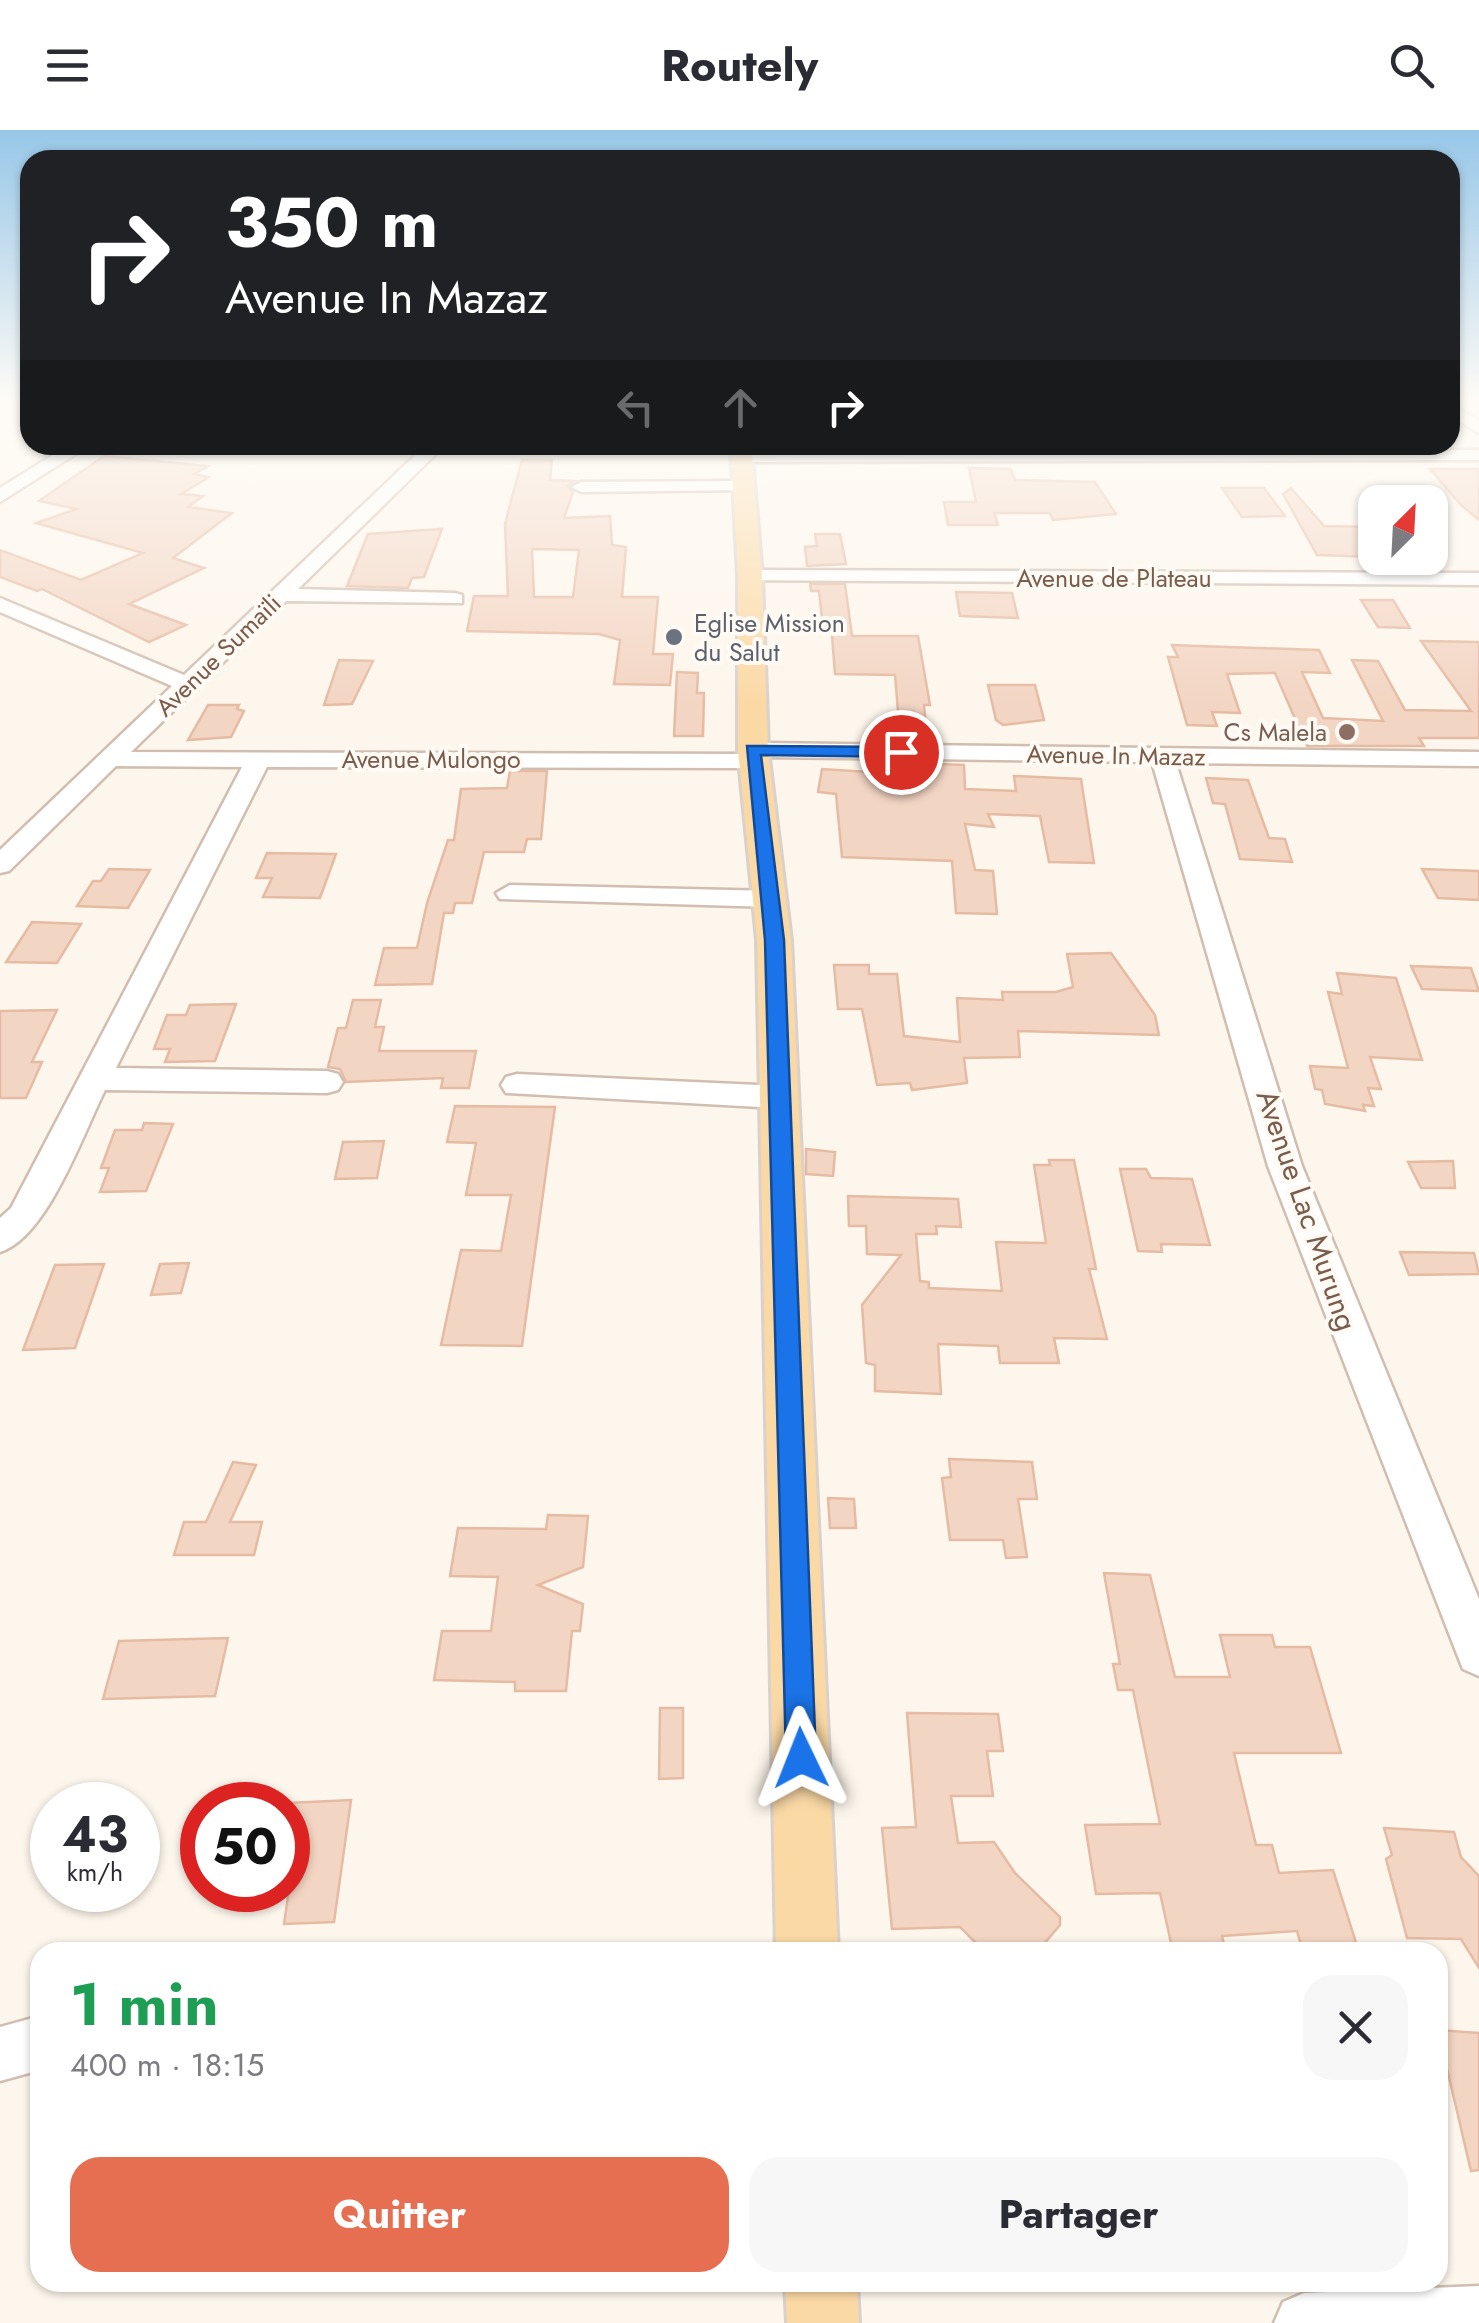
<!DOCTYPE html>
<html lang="fr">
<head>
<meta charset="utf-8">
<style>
  body { margin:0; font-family:Jost,sans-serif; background:#f7f7f7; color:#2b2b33; height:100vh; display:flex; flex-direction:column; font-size:38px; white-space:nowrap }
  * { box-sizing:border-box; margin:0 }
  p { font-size:32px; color:#7c7c81 }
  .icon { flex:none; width:55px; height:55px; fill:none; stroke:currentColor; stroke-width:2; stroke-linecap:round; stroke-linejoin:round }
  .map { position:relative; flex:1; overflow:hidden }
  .panel { position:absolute; left:30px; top:1812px; width:1418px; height:350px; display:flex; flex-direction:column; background:#fff; border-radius:30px; box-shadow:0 2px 8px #0004 }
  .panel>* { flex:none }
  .guide { position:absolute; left:20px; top:20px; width:1440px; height:305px; border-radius:30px; box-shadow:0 2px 8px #0004; background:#202124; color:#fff; overflow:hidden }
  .needle { width:65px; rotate:24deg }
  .buttons { position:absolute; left:1358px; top:355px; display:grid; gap:20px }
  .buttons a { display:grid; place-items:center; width:90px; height:90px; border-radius:20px; background:#fff; box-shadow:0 2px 8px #0004; font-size:50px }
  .speed { position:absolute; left:30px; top:1652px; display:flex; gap:20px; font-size:50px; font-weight:700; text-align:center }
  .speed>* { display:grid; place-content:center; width:130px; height:130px; border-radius:50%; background:#fff; box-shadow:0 2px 8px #0004; line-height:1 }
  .speed small { font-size:25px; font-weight:400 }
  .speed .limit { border:15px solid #d22; background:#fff; color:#111 }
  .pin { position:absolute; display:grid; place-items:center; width:85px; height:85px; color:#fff; margin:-42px; border:5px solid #fff; border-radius:50%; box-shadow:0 2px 10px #0007 }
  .me { position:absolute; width:110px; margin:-55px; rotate:358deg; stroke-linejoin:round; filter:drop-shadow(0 0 8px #0008) }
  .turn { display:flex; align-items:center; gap:35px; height:210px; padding:0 40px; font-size:45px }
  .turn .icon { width:130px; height:130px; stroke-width:2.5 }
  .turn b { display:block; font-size:70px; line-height:85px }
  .lanes { display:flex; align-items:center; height:95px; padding:0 40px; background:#0003; justify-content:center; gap:50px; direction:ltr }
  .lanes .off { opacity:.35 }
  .round { display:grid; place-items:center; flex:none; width:105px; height:105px; border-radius:30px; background:#f7f7f7 }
  .headline { display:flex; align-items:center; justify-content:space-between; height:170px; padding:0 40px }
  h1 { font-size:60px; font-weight:700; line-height:75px; color:#1e9e55 }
  .button { display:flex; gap:20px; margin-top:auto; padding:20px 40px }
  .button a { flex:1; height:115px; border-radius:30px; background:#e76f51; color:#fff; font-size:40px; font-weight:700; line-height:115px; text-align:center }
  .button a+a { background:#f7f7f7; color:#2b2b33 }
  header { display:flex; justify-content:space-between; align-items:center; height:130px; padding:0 40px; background:#fff; font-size:45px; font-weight:700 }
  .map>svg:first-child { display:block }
  .building { fill:#f3d5c3; stroke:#e6bba3; stroke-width:2.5; fill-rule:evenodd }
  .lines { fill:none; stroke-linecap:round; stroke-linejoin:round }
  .minor-casing { stroke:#d1beb0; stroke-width:5 }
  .major-casing { stroke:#dad1cd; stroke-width:6 }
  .minor { fill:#fff; fill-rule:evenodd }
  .major { fill:#fbd9a5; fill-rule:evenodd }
  .route { fill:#1a73e8; stroke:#114b97; stroke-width:2.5 }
  .worship-dot { fill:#6b7280; stroke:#fffaf3; stroke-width:4 }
  .education-dot { fill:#8d6e63; stroke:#fffaf3; stroke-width:4 }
  .labels { text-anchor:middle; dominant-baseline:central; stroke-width:8; stroke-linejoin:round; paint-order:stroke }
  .far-street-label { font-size:25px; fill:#7a5c4d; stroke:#fffaf3 }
  .far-worship-label { font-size:25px; fill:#5b616d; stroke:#fffaf3; text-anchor:start }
  .far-education-label { font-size:25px; fill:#785e54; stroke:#fffaf3; text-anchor:end }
  .street-label { font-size:30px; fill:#7a5c4d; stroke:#fffaf3 }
</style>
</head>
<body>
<header><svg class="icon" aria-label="menu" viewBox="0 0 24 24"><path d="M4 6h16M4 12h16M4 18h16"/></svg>Routely<svg class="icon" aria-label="search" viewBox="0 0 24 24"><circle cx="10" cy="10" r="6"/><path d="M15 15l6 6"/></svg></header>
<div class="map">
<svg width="1479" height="2193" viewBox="0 0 1479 2193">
  <rect width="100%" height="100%" fill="#fdf6ec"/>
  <!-- building -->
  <g class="building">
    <polygon points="104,326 208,336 194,344 209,347 181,364 203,366 188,377 232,383 173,428 204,438 129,474 186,495 149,512 42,459 37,461 0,447 0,420 81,450 143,423 36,393 76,379 39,371"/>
    <path d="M522,330H552L550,350L575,351L568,356L573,362L564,388L610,386L612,415L626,417L622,467H658L653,524H673L670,555L614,554L620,510L599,504L467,501L474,466H508L505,394ZM532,419L579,420L573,467H534Z"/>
    <polygon points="969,338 1011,339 1015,350 1095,352 1116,384 1053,390 1050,383 994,383 998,395 948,395 944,372 976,372"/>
    <polygon points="1430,339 1479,339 1479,390 1460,374"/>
    <polygon points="1222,358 1264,358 1285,386 1242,387"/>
    <polygon points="1291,358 1324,396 1375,397 1375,427 1317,425 1283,364"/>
    <polygon points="442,399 424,447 412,448 408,458 347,456 368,404"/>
    <polygon points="815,404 840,404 846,434 807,436 805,417 817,416"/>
    <polygon points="810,454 845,454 852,506 918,506 930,575 924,575 926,595 899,594 895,545 835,544 831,492 822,488 819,461 811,461"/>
    <polygon points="956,462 1012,463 1018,488 960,486"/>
    <polygon points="1361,470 1393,470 1410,498 1378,497"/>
    <polygon points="1421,511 1479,512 1479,608 1419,608 1424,616 1307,616 1275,543 1227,544 1240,583 1212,582 1217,596 1187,595 1168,527 1178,527 1172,515 1319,520 1330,543 1302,542 1323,588 1383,591 1352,530 1378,531 1405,580 1471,581"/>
    <polygon points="339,530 373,531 352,574 324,575"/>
    <polygon points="677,542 698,543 697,563 704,563 703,606 674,606"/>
    <polygon points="988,555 1035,555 1044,590 1003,595 996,590"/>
    <polygon points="208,575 239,575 237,579 244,581 231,607 188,610"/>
    <polygon points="915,633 964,635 965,659 1016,661 1014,646 1081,649 1094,733 1049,732 1040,686 988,684 994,697 965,694 975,740 993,741 997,784 956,783 952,731 842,727 836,664 818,662 822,639 916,645"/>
    <polygon points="510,641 547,641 541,709 527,709 524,722 484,722 472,773 455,773 453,783 444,783 432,854 375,855 384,818 417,818 427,773 448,710 454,710 461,659 507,658"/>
    <polygon points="1206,648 1248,650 1269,708 1285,709 1292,732 1240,729 1225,674 1213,673"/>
    <polygon points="267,723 336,724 320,768 263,767 272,748 256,748"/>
    <polygon points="109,739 150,740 128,778 77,776 93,751 101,751"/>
    <polygon points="1422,739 1479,741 1479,770 1438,768"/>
    <polygon points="32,792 81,794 57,833 6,832"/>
    <polygon points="1111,823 1155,885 1159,905 1018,901 1020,927 964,928 967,953 912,960 910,953 877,955 862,879 838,879 834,835 869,835 869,844 897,844 904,906 960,912 957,868 1003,870 1002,862 1056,862 1073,857 1067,824"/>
    <polygon points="1411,836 1471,838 1479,861 1422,859"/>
    <polygon points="1337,843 1396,848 1422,930 1370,927 1381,959 1368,958 1374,976 1363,975 1365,981 1325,974 1322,960 1315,959 1310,936 1348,938 1328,862 1342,864"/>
    <polygon points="353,870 381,870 375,897 384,897 379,921 476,921 469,958 441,958 443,948 346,952 340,939 328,937 338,898 346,898"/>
    <polygon points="236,874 215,931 165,932 170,919 154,919 167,885 186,885 190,875"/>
    <polygon points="57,880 32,932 42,932 26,968 0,968 0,881"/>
    <polygon points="455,976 555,977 522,1216 441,1215 461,1120 501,1121 511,1065 466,1065 476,1013 447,1012"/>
    <polygon points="144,993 173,994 146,1061 100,1062 109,1038 101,1038 115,1000 142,1000"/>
    <polygon points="384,1011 377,1048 335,1049 343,1012"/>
    <polygon points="806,1019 835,1022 833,1046 806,1044"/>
    <polygon points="1049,1030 1074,1030 1096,1139 1089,1139 1107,1209 1054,1208 1059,1233 1000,1233 998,1216 938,1214 941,1264 875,1261 875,1235 866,1233 862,1175 901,1125 867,1124 866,1096 849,1096 848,1066 958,1069 961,1097 936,1096 937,1104 916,1104 920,1151 929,1152 929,1158 1002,1161 996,1112 1046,1113 1034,1035 1050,1035"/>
    <polygon points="1453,1031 1455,1058 1421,1058 1408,1032"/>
    <polygon points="1120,1039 1146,1039 1151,1048 1192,1049 1210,1115 1161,1114 1162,1122 1138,1121"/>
    <polygon points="1400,1122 1474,1123 1479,1144 1409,1145"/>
    <polygon points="189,1133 181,1163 151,1165 160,1134"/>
    <polygon points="104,1134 75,1218 23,1220 55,1135"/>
    <polygon points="949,1329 1032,1332 1037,1369 1018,1369 1027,1427 1006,1428 1003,1410 950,1410 942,1348 951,1347"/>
    <polygon points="233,1332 256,1335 230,1392 262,1392 254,1425 174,1425 184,1392 206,1392"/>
    <polygon points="828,1368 854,1369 856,1398 830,1398"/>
    <polygon points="548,1385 588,1386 583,1437 538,1455 583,1474 580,1501 572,1501 566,1561 515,1561 515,1552 434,1550 442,1501 491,1501 498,1447 450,1446 458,1398 546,1399"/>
    <polygon points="1104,1443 1150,1445 1175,1547 1230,1547 1220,1505 1272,1505 1275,1517 1310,1517 1341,1623 1234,1623 1256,1715 1272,1715 1279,1743 1333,1740 1359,1822 1303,1822 1297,1801 1222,1806 1226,1822 1173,1822 1160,1763 1096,1764 1085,1695 1160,1694 1133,1560 1118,1560 1113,1534 1120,1534"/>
    <polygon points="228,1508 215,1566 103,1569 119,1511"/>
    <polygon points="660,1578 683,1578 683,1648 659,1649"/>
    <polygon points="907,1583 998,1584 1003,1621 987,1621 993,1666 951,1666 958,1713 994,1712 1015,1743 1060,1787 1060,1795 1037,1822 985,1822 960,1797 892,1799 882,1698 916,1697"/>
    <polygon points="351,1670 334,1792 284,1794 291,1746 288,1746 288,1673"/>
    <polygon points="1384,1698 1454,1702 1461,1727 1479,1746 1479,1838 1461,1809 1407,1808 1386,1729 1392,1725"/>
    <polygon points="1438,1900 1479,1903 1479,2040 1471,2041"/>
  </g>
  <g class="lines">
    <!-- minor casing -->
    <g class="minor-casing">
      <g id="minor">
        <polygon points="1450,274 1479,291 1479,303 1450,286"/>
        <polygon points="69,315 90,315 0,372 0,358"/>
        <path d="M426,315H445L298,459L455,463L462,465V473L286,471L131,622L743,624L744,615L753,613L1479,622V636L1176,633L1302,1036L1479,1469V1546L1463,1539L1457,1524L1268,1036L1152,632L764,627L763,636L754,638L267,637L116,938L327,941L338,944L343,952L338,960L327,963L105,960C83,1004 47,1108 0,1122V1088L11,1078L242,637L116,636L9,741L0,743V720L172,556L0,482V468L184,545Z"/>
        <polygon points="1479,320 1479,330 742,332 733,327 742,322"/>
        <polygon points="744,351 753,356 750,360 581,362 572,357 581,352"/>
        <polygon points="750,440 1479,443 1479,455 743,450 743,442"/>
        <polygon points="510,755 770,761 784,769 770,777 500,769 496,763"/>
        <polygon points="517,944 778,956 789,959 794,967 789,975 778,978 506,963 501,955 506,947"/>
        <polygon points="40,1886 40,1940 0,1951 0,1897"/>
        <polygon points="1479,2156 1479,2193 1274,2193 1283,2172 1304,2163"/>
      </g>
    </g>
    <!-- major casing -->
    <g class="major-casing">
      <g id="major">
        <polygon points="731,315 751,315 762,446 768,620 791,810 838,1822 776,1822 757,810 738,620 738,446"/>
        <polygon points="785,2152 857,2152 859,2193 787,2193"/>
      </g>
    </g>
    <!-- minor -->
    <use href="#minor" class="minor"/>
    <!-- major -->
    <use href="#major" class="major"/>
  </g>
  <!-- sky -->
  <linearGradient id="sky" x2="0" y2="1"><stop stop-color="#97c7e8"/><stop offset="0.47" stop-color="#fefbf6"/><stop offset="1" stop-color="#fefbf6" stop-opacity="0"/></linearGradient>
  <rect width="1479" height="575" fill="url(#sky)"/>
  <!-- route -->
  <polygon class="route" points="747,616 901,617 909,622 901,627 761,625 784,810 816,1628 812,1639 801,1644 790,1639 786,1628 765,810"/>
  <!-- markers -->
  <circle class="worship-dot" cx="674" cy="507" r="10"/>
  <circle class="education-dot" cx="1347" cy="602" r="10"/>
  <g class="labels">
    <!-- far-street labels -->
    <g class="far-street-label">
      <text x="1114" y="448">Avenue de Plateau</text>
      <text transform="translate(218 525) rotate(-44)">Avenue Sumaïli</text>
      <text transform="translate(1116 625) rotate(1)">Avenue In Mazaz</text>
      <text x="431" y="629">Avenue Mulongo</text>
    </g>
    <!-- far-worship labels -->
    <g class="far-worship-label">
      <text x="694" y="493">Eglise Mission<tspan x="694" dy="29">du Salut</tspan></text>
    </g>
    <!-- far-education labels -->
    <g class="far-education-label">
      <text x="1327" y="602">Cs Malela</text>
    </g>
    <!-- street labels -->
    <g class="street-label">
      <text transform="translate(1307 1080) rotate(71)">Avenue Lac Murung</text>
    </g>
  </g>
</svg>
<div class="buttons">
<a><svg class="needle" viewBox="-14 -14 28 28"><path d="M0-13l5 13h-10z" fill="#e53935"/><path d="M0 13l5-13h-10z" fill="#7c7c81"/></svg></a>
</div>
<div class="speed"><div>43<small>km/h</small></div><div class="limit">50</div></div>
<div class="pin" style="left:901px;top:622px;background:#d93025"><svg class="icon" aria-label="arrive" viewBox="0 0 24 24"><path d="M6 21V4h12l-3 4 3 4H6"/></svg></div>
<svg class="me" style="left:801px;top:1628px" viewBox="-20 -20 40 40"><path d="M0-17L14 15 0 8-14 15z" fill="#1a73e8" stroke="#fff" stroke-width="4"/></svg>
<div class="guide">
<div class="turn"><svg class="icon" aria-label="right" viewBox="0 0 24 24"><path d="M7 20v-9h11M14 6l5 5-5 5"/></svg><div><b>350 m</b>Avenue In Mazaz</div></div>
<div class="lanes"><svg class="icon off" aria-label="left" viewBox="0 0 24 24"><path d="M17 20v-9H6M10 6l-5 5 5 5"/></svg><svg class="icon off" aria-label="ahead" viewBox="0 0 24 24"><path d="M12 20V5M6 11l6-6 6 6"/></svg><svg class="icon" aria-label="right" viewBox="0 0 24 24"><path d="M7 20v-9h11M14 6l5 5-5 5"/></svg></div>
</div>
<section class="panel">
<div class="headline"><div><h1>1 min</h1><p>400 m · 18:15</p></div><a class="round"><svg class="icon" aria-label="close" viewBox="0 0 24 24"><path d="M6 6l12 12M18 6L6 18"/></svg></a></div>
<div class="button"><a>Quitter</a><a>Partager</a></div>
</section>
</div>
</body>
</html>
